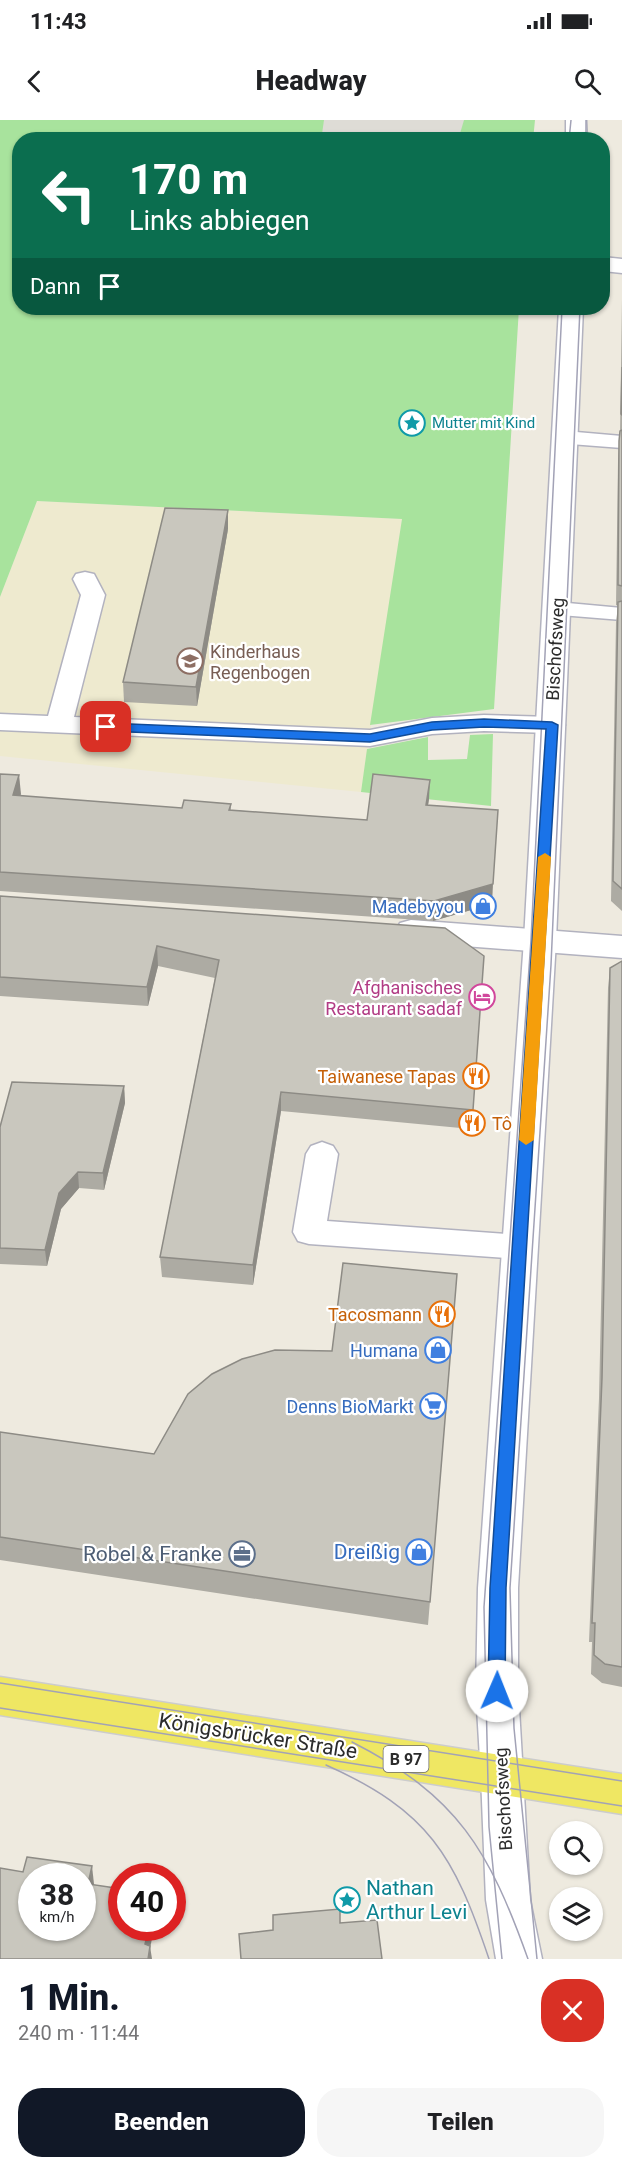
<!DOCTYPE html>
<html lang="de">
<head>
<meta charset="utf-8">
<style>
  body { margin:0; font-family:Roboto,sans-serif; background:#f6f6f6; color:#202124; height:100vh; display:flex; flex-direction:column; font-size:22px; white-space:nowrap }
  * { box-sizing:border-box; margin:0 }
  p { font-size:20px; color:#757577 }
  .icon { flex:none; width:33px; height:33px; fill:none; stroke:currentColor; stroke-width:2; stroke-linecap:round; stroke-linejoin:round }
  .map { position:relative; height:1839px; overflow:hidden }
  .side { display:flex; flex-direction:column; background:#fff; flex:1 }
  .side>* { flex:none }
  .banner { position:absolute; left:12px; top:12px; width:598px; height:183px; border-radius:24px; box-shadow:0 2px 4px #0004; background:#0b6e4f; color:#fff; overflow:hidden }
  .fabs { position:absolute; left:549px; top:1701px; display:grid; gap:12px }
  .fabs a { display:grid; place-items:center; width:54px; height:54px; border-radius:50%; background:#fff; box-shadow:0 2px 4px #0004; font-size:30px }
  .speed { position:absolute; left:18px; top:1743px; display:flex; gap:12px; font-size:30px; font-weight:700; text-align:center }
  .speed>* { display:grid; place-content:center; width:78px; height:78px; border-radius:50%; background:#fff; box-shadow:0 2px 4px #0004; line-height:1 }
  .speed small { font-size:15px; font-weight:400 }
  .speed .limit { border:9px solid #d22; background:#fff; color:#111 }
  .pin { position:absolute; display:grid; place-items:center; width:51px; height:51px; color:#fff; margin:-26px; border-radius:12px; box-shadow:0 3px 9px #0006 }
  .me { position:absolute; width:66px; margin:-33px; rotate:1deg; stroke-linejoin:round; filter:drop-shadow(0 0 4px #0008) }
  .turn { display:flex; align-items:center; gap:21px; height:126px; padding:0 18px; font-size:27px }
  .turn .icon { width:78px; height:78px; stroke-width:2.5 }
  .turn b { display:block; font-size:42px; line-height:51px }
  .then { display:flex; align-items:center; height:57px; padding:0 18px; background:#0003; gap:12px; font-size:22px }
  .round { display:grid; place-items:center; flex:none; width:63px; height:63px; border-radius:24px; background:#f6f6f6 }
  .headline { display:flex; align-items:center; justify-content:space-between; height:102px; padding:0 18px }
  h1 { font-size:36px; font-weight:800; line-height:45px; color:#111827 }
  .button { display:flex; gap:12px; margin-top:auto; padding:12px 18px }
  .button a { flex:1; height:69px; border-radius:24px; background:#111827; color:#fff; font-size:24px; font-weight:800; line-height:69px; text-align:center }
  .button a+a { background:#f6f6f6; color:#202124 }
  .status { display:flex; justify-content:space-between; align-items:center; height:42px; padding:0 30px; background:#fff; direction:ltr }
  .status svg { height:16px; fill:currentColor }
  header { display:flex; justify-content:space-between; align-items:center; height:78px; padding:0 18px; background:#fff; font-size:27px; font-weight:800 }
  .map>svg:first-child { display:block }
  .education { fill:#eeeacf }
  .green { fill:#a8e39d }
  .plaza { fill:#dedcd6 }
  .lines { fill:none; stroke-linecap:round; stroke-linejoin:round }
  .service-casing { stroke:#b2b2bf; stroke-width:3 }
  .minor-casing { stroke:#b2b2bf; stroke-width:3 }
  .tertiary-casing { stroke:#b2b2bf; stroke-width:3 }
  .secondary-casing { stroke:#b2b2bf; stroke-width:3 }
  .primary-casing { stroke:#ccc; stroke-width:3 }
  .service { fill:#fff; fill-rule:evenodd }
  .minor { fill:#fff; fill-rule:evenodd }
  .tertiary { fill:#fff; fill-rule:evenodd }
  .secondary { fill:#fff; fill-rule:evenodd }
  .primary { fill:#efe763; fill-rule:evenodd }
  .tram { stroke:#a2a2b6; stroke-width:1.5 }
  .wall { fill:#adaba3 }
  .shaded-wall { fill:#8d8b85 }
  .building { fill:#c9c7be; stroke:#8d8b85; stroke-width:1.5; fill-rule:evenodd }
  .route { fill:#1a73e8; stroke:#114b97; stroke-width:1.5 }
  .slow { fill:#f59e0b }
  .labels { text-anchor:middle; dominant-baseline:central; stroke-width:4.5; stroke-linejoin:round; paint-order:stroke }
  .far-culture-label { font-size:15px; fill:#0d838f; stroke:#fff; text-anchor:start }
  .shield { fill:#fff; stroke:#6b6b6b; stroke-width:1.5 }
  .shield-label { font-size:16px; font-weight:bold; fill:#2c2c2c }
  .street-label { font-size:18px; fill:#2c2c2c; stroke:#fff }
  .education-label { font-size:18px; fill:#785e54; stroke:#fff; text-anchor:start }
  .shop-label { font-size:18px; fill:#366cbe; stroke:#fff; text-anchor:end }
  .hotel-label { font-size:18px; fill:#b23c85; stroke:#fff; text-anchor:end }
  .food-label { font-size:18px; fill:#c56008; stroke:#fff; text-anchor:end }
  .near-shop-label { font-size:21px; fill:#366cbe; stroke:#fff; text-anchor:end }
  .near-service-label { font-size:21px; fill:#4e5e75; stroke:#fff; text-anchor:end }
  .near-street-label { font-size:21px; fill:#2c2c2c; stroke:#fff }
  .near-culture-label { font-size:21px; fill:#0d838f; stroke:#fff; text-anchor:start }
</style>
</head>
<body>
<div class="status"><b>11:43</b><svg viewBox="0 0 49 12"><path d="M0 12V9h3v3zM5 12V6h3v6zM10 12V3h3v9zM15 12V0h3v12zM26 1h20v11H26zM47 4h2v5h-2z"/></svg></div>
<header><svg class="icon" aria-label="back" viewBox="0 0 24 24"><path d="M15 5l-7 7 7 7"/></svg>Headway<svg class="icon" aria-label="search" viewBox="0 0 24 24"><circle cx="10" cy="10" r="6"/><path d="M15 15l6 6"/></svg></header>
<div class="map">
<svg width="622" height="1839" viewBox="0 0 622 1839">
  <rect width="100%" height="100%" fill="#eeeadf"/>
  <!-- education -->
  <polygon class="education" points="37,381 402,399 361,672 0,636 0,477"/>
  <!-- green -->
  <g class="green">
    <polygon points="0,0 535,0 533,20 20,20 20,188 519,188 494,589 370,605 402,399 37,381 0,477"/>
    <polygon points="493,614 491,686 361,672 367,629 428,617 428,640 467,639 470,615"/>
  </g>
  <!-- plaza -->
  <polygon class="plaza" points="324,0 464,0 459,17 322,14"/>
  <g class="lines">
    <!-- service casing -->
    <g class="service-casing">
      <g id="service">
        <polygon points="565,311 622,316 622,328 557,323 554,318 557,313"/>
        <polygon points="85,452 94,454 105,475 74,597 370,610 432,598 484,595 552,597 561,599 565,605 561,611 552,613 484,611 432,614 370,626 0,610 0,594 48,596 81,475 73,459 76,454"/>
        <polygon points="557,482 622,488 622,500 548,494 545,489 548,484"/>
        <polygon points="322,1022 333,1026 338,1034 327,1101 519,1115 530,1118 535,1127 530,1136 519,1139 309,1124 298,1121 293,1112 306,1034 311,1026"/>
      </g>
    </g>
    <!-- minor casing -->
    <g class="minor-casing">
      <g id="minor">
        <polygon points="603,137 622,139 622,153 603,151"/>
        <polygon points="411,800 622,816 622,838 411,822 400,819 395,811 400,803"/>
      </g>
    </g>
    <!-- tertiary casing -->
    <g class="tertiary-casing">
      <g id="tertiary">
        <polygon points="566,0 586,0 587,20 566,20"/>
        <polygon points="559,188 583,188 556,820 518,1468 518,1571 523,1656 517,1670 502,1676 487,1670 481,1656 476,1571 478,1468 524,820"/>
      </g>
    </g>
    <!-- secondary casing -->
    <g class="secondary-casing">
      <polygon id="secondary" points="502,1636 517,1642 523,1656 530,1780 542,1839 496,1839 486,1780 481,1656 487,1642"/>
    </g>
    <!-- primary casing -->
    <g class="primary-casing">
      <polygon id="primary" points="0,1557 622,1654 622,1694 0,1595"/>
    </g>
    <!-- service -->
    <use href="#service" class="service"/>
    <!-- minor -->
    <use href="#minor" class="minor"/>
    <!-- tertiary -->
    <use href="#tertiary" class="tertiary"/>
    <!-- secondary -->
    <use href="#secondary" class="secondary"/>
    <!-- primary -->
    <use href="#primary" class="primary"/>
    <!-- tram -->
    <g class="tram">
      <polyline points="586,0 586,20"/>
      <polyline points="569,20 571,0"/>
      <polyline points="0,1563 622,1661"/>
      <polyline points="0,1588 622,1686"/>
      <path d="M352,1622C458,1676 489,1730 528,1839"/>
      <path d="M326,1645C429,1691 454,1735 489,1839"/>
      <polyline points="502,1839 489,1707 484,1487 531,820 562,188"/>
      <polyline points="537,1839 514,1608 510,1468 551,845 580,188"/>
    </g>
  </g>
  <!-- wall -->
  <g class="wall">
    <polygon points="622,179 622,791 611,781 616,502 618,486 616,485 618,341 620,314"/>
    <polygon points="228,409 197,586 124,582 123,562"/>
    <polygon points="0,654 19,655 20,676 182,688 231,684 231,690 367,700 429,679 428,685 492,784 433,801 0,771"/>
    <polygon points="0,776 484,836 471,1009 281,991 253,1165 162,1157 160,1137 215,858 158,846 148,886 0,876"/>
    <polygon points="622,841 622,1567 602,1563 591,1554 592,1522 589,1522 599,1278 608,868 610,848"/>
    <polygon points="124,966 125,983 104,1070 79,1068 61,1089 47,1146 0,1144 0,1007"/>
    <polygon points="457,1154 428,1505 0,1440 0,1312 154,1334 332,1231"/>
  </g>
  <!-- shaded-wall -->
  <g class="shaded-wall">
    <polygon points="228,390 228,409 197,586 196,567"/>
    <polygon points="19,655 21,674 15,695 13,675"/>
    <polygon points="430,660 429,679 425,704 426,685"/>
    <polygon points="493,764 492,784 433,801 434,781"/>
    <polygon points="157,826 158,846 148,886 147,867"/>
    <polygon points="124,966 125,983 104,1070 103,1053"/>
    <polygon points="281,972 281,991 253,1165 253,1145"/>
    <polygon points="78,1052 79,1068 61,1089 47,1146 45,1130 59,1073"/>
    <polygon points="92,1746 94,1764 90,1781 88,1764"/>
    <polygon points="149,1808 154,1808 148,1839 145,1824"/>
    <polygon points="150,1826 152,1839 148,1839"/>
  </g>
  <!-- building -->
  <g class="building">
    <polygon points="622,247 622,295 621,294"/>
    <polygon points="622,310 622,466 618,465 619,321 620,311"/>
    <polygon points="165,388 228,390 196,567 123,562"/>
    <polygon points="622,481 622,769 613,761 618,482"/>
    <polygon points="0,654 19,655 13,675 182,688 184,680 231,684 229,690 367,700 373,654 430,660 426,685 498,690 493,764 434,781 0,752"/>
    <polygon points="0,776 445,808 484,836 473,990 281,972 253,1145 160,1137 219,840 157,826 147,867 0,857"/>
    <polygon points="622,841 622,1547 605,1544 594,1535 595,1503 592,1503 602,1258 610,848"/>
    <polygon points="12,962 124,966 103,1053 78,1052 59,1073 45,1130 0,1128 0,1007"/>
    <polygon points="343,1143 457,1154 430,1482 0,1417 0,1312 154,1334 188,1274 212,1254 242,1239 275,1230 332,1231"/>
    <path d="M27,1737L92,1746L88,1764L122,1769V1808H149L145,1824L150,1826L148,1839H0V1748L23,1752ZM32,1756H82V1808H32Z"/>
    <polygon points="340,1789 340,1803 377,1800 382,1839 241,1839 239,1814 273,1810 273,1795"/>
  </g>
  <!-- route -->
  <polygon class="route" points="484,599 552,602 558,605 506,1468 505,1571 503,1577 497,1579 491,1577 488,1571 490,1468 546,609 484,607 432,610 370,622 106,611 101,607 106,603 370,614 432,602"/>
  <!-- slow -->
  <polygon class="slow" points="545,733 551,737 534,1020 526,1025 519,1020 538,737"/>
  <!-- icons -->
  <defs>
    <g id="sight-ring" transform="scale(1.35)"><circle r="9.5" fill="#fff" stroke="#0f9aa8" stroke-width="1.5"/><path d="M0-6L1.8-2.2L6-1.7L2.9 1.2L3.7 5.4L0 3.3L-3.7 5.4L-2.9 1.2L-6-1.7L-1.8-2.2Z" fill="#0f9aa8"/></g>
    <g id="school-ring" transform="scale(1.35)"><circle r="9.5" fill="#fff" stroke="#8d6e63" stroke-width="1.5"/><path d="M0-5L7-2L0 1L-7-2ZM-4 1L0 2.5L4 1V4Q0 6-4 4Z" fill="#8d6e63"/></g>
    <g id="shop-ring" transform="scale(1.35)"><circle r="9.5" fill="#fff" stroke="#3f7fe0" stroke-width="1.5"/><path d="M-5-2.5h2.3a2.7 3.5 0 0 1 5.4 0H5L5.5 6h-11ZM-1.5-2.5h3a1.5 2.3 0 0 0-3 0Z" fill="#3f7fe0"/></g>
    <g id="hotel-ring" transform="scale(1.35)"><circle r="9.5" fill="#fff" stroke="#d1479c" stroke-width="1.5"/><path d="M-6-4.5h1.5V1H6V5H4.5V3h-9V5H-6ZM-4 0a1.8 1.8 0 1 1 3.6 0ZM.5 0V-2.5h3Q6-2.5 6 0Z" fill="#d1479c"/></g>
    <g id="restaurant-ring" transform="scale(1.35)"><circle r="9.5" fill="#fff" stroke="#e8710a" stroke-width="1.5"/><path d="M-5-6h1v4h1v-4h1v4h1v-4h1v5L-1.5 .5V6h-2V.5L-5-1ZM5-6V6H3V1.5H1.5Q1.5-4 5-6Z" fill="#e8710a"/></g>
    <g id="supermarket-ring" transform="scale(1.35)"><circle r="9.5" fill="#fff" stroke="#3f7fe0" stroke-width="1.5"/><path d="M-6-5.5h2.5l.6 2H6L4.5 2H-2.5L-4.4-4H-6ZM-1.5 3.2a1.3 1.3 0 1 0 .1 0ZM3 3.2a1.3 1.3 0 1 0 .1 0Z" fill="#3f7fe0"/></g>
    <g id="office-ring" transform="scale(1.35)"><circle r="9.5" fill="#fff" stroke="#5c6f8a" stroke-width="1.5"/><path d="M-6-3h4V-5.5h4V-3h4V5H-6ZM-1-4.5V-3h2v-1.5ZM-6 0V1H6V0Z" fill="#5c6f8a"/></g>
  </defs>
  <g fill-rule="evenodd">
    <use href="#sight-ring" x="412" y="303"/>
    <use href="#school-ring" x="190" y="541"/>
    <use href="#shop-ring" x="483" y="786"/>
    <use href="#hotel-ring" x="482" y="877"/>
    <use href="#restaurant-ring" x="476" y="956"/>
    <use href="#restaurant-ring" x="472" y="1003"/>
    <use href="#restaurant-ring" x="442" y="1194"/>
    <use href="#shop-ring" x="438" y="1230"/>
    <use href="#supermarket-ring" x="433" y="1286"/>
    <use href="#shop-ring" x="419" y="1432"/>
    <use href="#office-ring" x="242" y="1434"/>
    <use href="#sight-ring" x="347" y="1780"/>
  </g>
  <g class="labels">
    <!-- far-culture labels -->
    <g class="far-culture-label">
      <text x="432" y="303">Mutter mit Kind</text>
    </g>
    <!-- shield labels -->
    <rect class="shield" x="383.5" y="1626" width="45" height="26" rx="4.5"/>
    <g class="shield-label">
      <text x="406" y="1639">B 97</text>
    </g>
    <!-- street labels -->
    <g class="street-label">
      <text transform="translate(555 529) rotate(-87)">Bischofsweg</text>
      <text transform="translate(503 1679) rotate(-93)">Bischofsweg</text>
    </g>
    <!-- education labels -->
    <g class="education-label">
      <text x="210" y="531">Kinderhaus<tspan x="210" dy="21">Regenbogen</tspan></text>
    </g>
    <!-- shop labels -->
    <g class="shop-label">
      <text x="464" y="786">Madebyyou</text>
      <text x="418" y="1230">Humana</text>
      <text x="414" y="1286">Denns BioMarkt</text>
    </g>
    <!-- hotel labels -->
    <g class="hotel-label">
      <text x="462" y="867">Afghanisches<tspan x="462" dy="21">Restaurant sadaf</tspan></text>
    </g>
    <!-- food labels -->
    <g class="food-label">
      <text x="456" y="956">Taiwanese Tapas</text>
      <text x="492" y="1003" text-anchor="start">Tô</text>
      <text x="422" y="1194">Tacosmann</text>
    </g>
    <!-- near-shop labels -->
    <g class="near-shop-label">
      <text x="400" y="1432">Dreißig</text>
    </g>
    <!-- near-service labels -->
    <g class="near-service-label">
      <text x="222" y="1434">Robel &amp; Franke</text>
    </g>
    <!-- near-street labels -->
    <g class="near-street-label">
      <text transform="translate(258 1616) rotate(9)">Königsbrücker Straße</text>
    </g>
    <!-- near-culture labels -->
    <g class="near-culture-label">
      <text x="366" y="1768">Nathan<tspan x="366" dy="24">Arthur Levi</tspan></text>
    </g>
  </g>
</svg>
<div class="fabs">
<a><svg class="icon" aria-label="search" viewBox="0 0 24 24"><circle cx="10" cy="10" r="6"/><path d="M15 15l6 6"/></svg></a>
<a><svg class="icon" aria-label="layers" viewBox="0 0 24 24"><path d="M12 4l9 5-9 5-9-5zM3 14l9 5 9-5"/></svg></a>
</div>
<div class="speed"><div>38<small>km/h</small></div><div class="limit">40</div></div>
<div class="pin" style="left:106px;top:607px;background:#d93025"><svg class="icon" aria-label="arrive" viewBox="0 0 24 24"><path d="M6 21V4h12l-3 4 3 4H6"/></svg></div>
<svg class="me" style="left:497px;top:1571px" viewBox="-20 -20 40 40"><circle r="19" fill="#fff"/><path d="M0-13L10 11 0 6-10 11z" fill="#1a73e8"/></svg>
<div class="banner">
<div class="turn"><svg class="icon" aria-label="left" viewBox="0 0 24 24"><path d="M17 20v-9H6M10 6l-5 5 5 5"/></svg><div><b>170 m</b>Links abbiegen</div></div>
<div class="then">Dann<svg class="icon" aria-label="arrive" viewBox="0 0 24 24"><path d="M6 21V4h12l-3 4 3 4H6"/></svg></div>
</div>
</div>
<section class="side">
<div class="headline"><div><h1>1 Min.</h1><p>240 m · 11:44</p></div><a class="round" style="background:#d93025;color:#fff"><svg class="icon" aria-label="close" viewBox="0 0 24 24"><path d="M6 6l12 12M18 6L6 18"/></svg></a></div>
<div class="button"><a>Beenden</a><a>Teilen</a></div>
</section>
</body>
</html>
